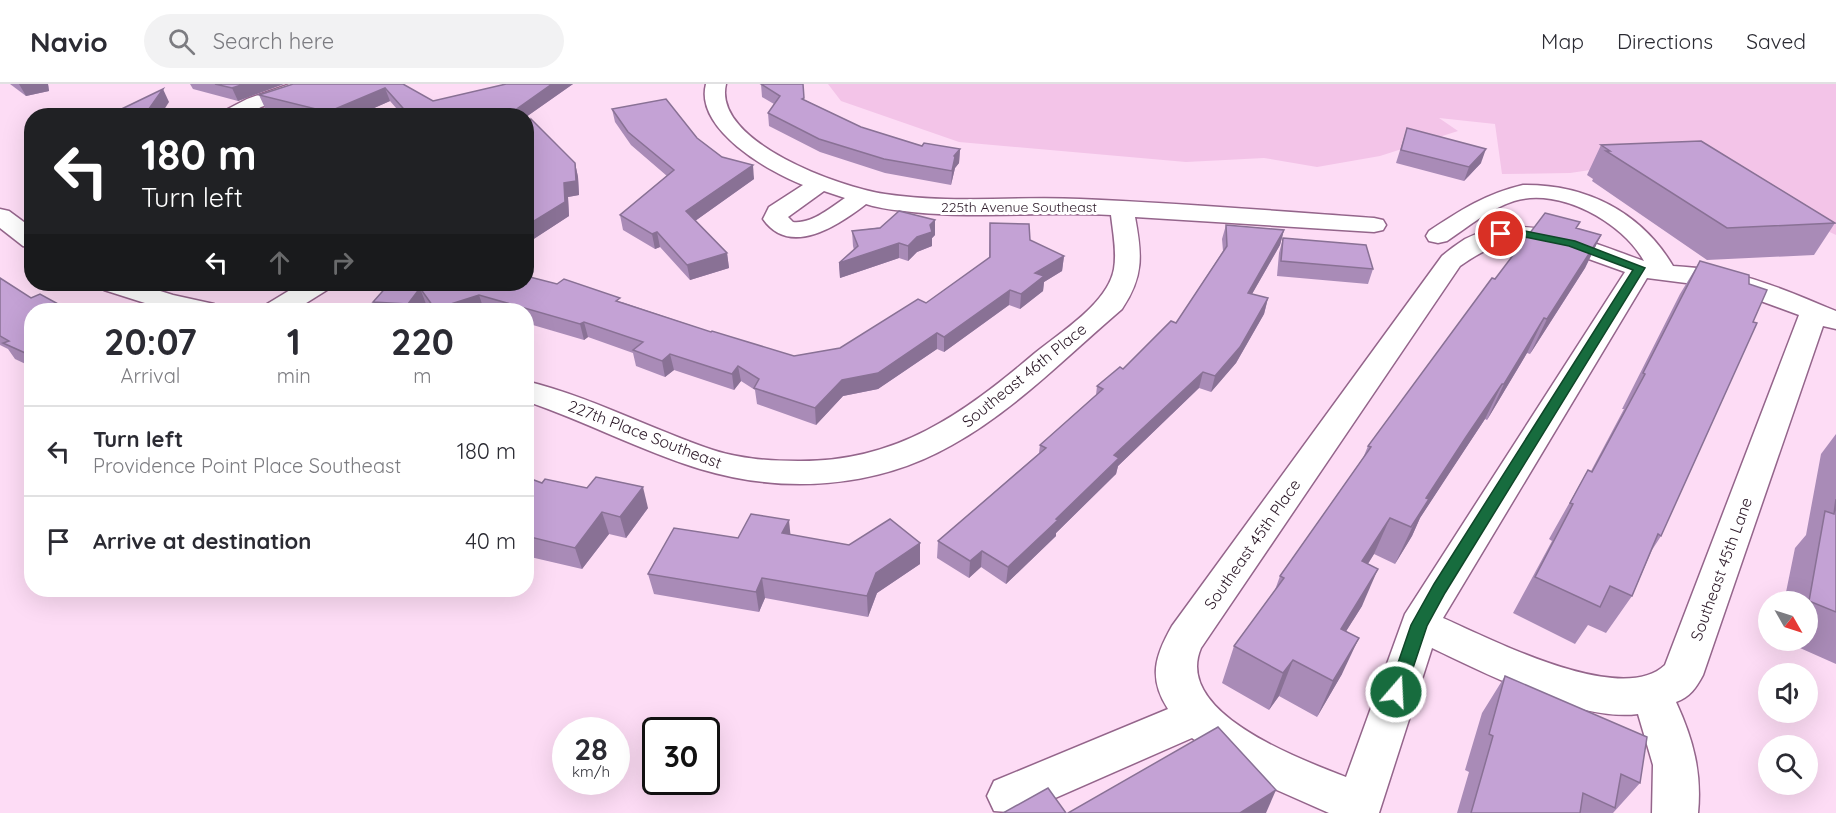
<!DOCTYPE html>
<html lang="en">
<head>
<meta charset="utf-8">
<style>
  body { margin:0; font-family:Quicksand,sans-serif; background:#f2f2f3; color:#2b2b33; height:100vh; display:flex; flex-direction:column; font-size:22px; white-space:nowrap }
  * { box-sizing:border-box; margin:0 }
  p { font-size:20px; color:#7c7c81 }
  .icon { flex:none; width:33px; height:33px; fill:none; stroke:currentColor; stroke-width:2; stroke-linecap:round; stroke-linejoin:round }
  .map { position:relative; flex:1; overflow:hidden }
  .panel { position:absolute; left:24px; top:219px; width:510px; height:294px; display:flex; flex-direction:column; background:#fff; border-radius:24px; box-shadow:0 6px 24px #0002 }
  .panel>* { flex:none }
  .banner { position:absolute; left:24px; top:24px; width:510px; height:183px; border-radius:24px; box-shadow:0 6px 24px #0002; background:#202124; color:#fff; overflow:hidden }
  .needle { width:39px; rotate:129deg }
  .controls { position:absolute; left:1758px; top:507px; display:grid; gap:12px }
  .controls a { display:grid; place-items:center; width:60px; height:60px; border-radius:50%; background:#fff; box-shadow:0 6px 24px #0002; font-size:30px }
  .speed { position:absolute; left:552px; top:633px; display:flex; gap:12px; font-size:30px; font-weight:700; text-align:center }
  .speed>* { display:grid; place-content:center; width:78px; height:78px; border-radius:50%; background:#fff; box-shadow:0 6px 24px #0002; line-height:1 }
  .speed small { font-size:15px; font-weight:400 }
  .speed .limit { border:3px solid #111; border-radius:9px; background:#fff; color:#111 }
  .pin { position:absolute; display:grid; place-items:center; width:51px; height:51px; color:#fff; margin:-26px; border:3px solid #fff; border-radius:50%; box-shadow:0 2px 6px #0007 }
  .me { position:absolute; width:66px; margin:-33px; rotate:19deg; stroke-linejoin:round; filter:drop-shadow(0 0 4px #0008) }
  .turn { display:flex; align-items:center; gap:21px; height:126px; padding:0 18px; font-size:27px }
  .turn .icon { width:78px; height:78px; stroke-width:2.5 }
  .turn b { display:block; font-size:42px; line-height:51px }
  .lanes { display:flex; align-items:center; height:57px; padding:0 18px; background:#0003; justify-content:center; gap:30px; direction:ltr }
  .lanes .off { opacity:.35 }
  .eta { display:flex; justify-content:space-evenly; align-items:center; height:102px; text-align:center }
  .eta b { font-size:36px; font-weight:700; line-height:42px }
  ul { padding:0; list-style:none }
  li { display:flex; align-items:center; gap:18px; height:90px; padding:0 18px; border-top:2px solid #e1e1e2 }
  li div { flex:1 }
  li b { display:block; font-size:22px }
  li em { font-style:normal }
  header { display:flex; align-items:center; gap:36px; box-sizing:border-box; height:84px; padding:0 30px; background:#fff; border-bottom:2px solid #e1e1e2 }
  header strong { font-size:28px }
  nav { display:flex; gap:33px; margin-inline-start:auto; font-size:21px }
  .search { width:420px; height:54px; background:#f2f2f3; display:flex; align-items:center; gap:15px; box-sizing:border-box; padding:0 21px; border-radius:33px; color:#7c7c81; font-size:22px }
  .map>svg:first-child { display:block }
  .green { fill:#f3c4e8 }
  .lines { fill:none; stroke-linecap:round; stroke-linejoin:round }
  .minor-casing { stroke:#94658b; stroke-width:3 }
  .minor { fill:#fff; fill-rule:evenodd }
  .wall { fill:#a98bb7 }
  .shaded-wall { fill:#897195 }
  .building { fill:#c4a2d5; stroke:#897195; stroke-width:1.5 }
  .route { fill:#176c3e; stroke:#0f4628; stroke-width:1.5 }
  .labels { text-anchor:middle; dominant-baseline:central; stroke-width:6; stroke-linejoin:round; paint-order:stroke }
  .far-street-label { font-size:14px; fill:#2a1726; stroke:#fff }
  .street-label { font-size:16px; fill:#2a1726; stroke:#fff }
</style>
</head>
<body>
<header>
<strong>Navio</strong>
<div class="search"><svg class="icon" aria-label="search" viewBox="0 0 24 24"><circle cx="10" cy="10" r="6"/><path d="M15 15l6 6"/></svg>Search here</div>
<nav><a>Map</a><a>Directions</a><a>Saved</a></nav>
</header>
<div class="map">
<svg width="1836" height="729" viewBox="0 0 1836 729">
  <rect width="100%" height="100%" fill="#fddcf5"/>
  <!-- green -->
  <polygon class="green" points="828,0 1836,0 1836,151 1685,80 1664,75 1570,89 1502,90 1495,40 1439,34 1458,47 1380,72 1317,83 1264,74 1186,78 959,58 841,17"/>
  <g class="lines">
    <!-- minor casing -->
    <g class="minor-casing">
      <g id="minor">
        <polygon points="290,0 319,0 316,4 261,23 245,32 219,32 222,28 247,15"/>
        <path d="M706,0H726C712,58 842,104 885,110C950,120 1014,112 1080,115C1178,119 1276,127 1374,134L1383,136L1386,141L1383,146L1374,148L1135,133C1142,171 1144,192 1122,225C1067,272 1015,326 952,361C875,405 783,410 700,385C641,367 585,337 526,317V297C591,313 651,345 713,366C740,375 770,377 798,377C897,378 963,330 1035,269C1061,248 1108,219 1114,185C1117,168 1113,149 1111,131C1044,127 978,135 912,128C896,126 881,125 866,120C839,141 790,174 763,135L769,123L803,101C769,88 694,45 706,0ZM824,107L845,114C830,124 812,140 793,138L788,133Z"/>
        <path d="M1523,101C1586,100 1641,128 1673,182C1687,183 1701,184 1715,186C1757,193 1797,211 1836,227V245L1823,242L1703,591C1696,604 1690,613 1676,618C1693,655 1702,688 1698,729H1652L1653,681L1638,630C1579,638 1485,589 1432,564L1379,729H1329L1261,699L1231,683L1192,654L1021,729L994,727L987,712L994,697L1168,625C1148,594 1155,572 1172,542L1442,172C1449,166 1457,160 1465,155C1523,125 1588,158 1644,177C1622,138 1560,103 1514,117C1489,125 1468,143 1447,157L1438,159L1429,157L1426,152L1429,147C1461,126 1485,110 1523,101ZM1520,157L1558,164L1625,188L1405,530L1346,693C1300,675 1173,629 1201,564L1460,182C1480,168 1495,160 1520,157ZM1647,194L1725,204L1799,231L1665,581C1621,623 1491,555 1443,534Z"/>
        <polygon points="0,125 9,127 32,144 32,164 23,162 0,144"/>
        <polygon points="100,200 138,200 173,211 214,220 218,226 167,226 104,206"/>
        <polygon points="300,200 331,200 327,206 295,226 263,226 267,220"/>
      </g>
    </g>
    <!-- minor -->
    <use href="#minor" class="minor"/>
  </g>
  <!-- wall -->
  <g class="wall">
    <polygon points="10,0 48,0 49,7 26,12"/>
    <polygon points="190,0 284,0 238,17 193,5"/>
    <polygon points="403,0 433,17 506,0 573,0 526,33 526,32 403,32 390,17 356,32 294,32 265,24 259,11"/>
    <polygon points="761,0 805,16 861,43 922,62 960,65 959,79 955,84 951,101 885,89 820,68 769,42 768,29 774,20 762,13"/>
    <polygon points="612,25 697,54 722,73 754,95 695,137 727,169 729,184 690,196 660,163 655,165 623,146 620,131 667,92 631,61 615,38"/>
    <polygon points="526,41 575,79 578,93 579,111 568,113 569,132 526,160 526,124 529,81 526,81"/>
    <polygon points="1407,44 1481,79 1464,97 1396,79"/>
    <polygon points="1601,61 1835,139 1814,171 1707,176 1592,97 1593,95 1587,91"/>
    <polygon points="935,136 935,151 932,154 932,162 917,168 908,177 899,174 840,194 839,179 854,166 853,162 852,147"/>
    <polygon points="990,139 1064,172 1062,187 1044,198 1043,207 1020,225 1009,221 944,268 937,265 878,305 843,312 816,341 757,320 755,306 741,297 734,306 674,286 665,293 636,282 633,269 588,253 584,256 526,239 526,226 431,226 426,220 420,226 376,226 373,218 387,202 385,200 526,200 622,218 711,248 794,272 840,264 926,219 989,174"/>
    <polygon points="1226,141 1284,146 1280,161 1252,210 1268,214 1264,230 1236,279 1211,308 1199,304 1118,382 1116,390 1056,449 1056,452 1006,500 981,483 969,494 937,474 938,457 1039,369 1040,361 1096,311 1097,302 1123,285 1176,239 1223,167 1222,155"/>
    <polygon points="1577,144 1601,151 1585,184 1530,270 1527,269 1487,336 1485,335 1449,389 1420,434 1412,452 1395,480 1374,470 1368,480 1362,522 1346,547 1342,590 1317,633 1279,612 1269,626 1222,599 1234,562 1275,506 1280,492 1363,374 1368,362 1495,195"/>
    <polygon points="1283,154 1373,185 1368,200 1277,192 1279,169"/>
    <polygon points="1700,177 1749,200 1753,238 1661,452 1652,466 1632,512 1606,549 1588,541 1575,560 1513,529 1552,457 1549,455 1588,386 1591,387 1624,325 1622,325 1680,210"/>
    <polygon points="0,194 32,226 32,283 15,275 8,265 0,261"/>
    <polygon points="1836,350 1836,580 1782,556 1808,556 1808,518 1784,518 1795,464 1806,451 1821,370"/>
    <polygon points="526,393 542,399 648,424 626,454 609,450 582,485 526,472"/>
    <polygon points="790,451 849,461 920,459 920,480 877,509 868,533 765,514 759,528 654,510 648,490 738,454"/>
    <polygon points="1505,592 1640,699 1613,729 1457,729 1469,688 1465,686 1482,629"/>
  </g>
  <!-- shaded-wall -->
  <g class="shaded-wall">
    <polygon points="19,0 48,0 49,7 26,12"/>
    <polygon points="244,0 284,0 238,17 232,4"/>
    <polygon points="552,0 573,0 526,33 526,32 507,32"/>
    <polygon points="385,4 390,17 356,32 329,32 328,28"/>
    <polygon points="163,5 169,18 160,32 144,32"/>
    <polygon points="960,65 959,79 955,84 951,101 952,87 954,72"/>
    <polygon points="1486,65 1481,79 1464,97 1469,83"/>
    <polygon points="575,79 578,93 579,111 568,113 569,132 526,160 526,142 564,99"/>
    <polygon points="753,81 754,95 688,142 686,127"/>
    <polygon points="935,136 935,151 932,154 932,162 917,168 908,177 908,162"/>
    <polygon points="1284,146 1280,161 1244,224 1248,209"/>
    <polygon points="657,148 660,163 655,165 652,150"/>
    <polygon points="1601,151 1585,184 1530,270 1547,235"/>
    <polygon points="899,159 899,174 840,194 839,179"/>
    <polygon points="727,169 729,184 690,196 687,181"/>
    <polygon points="1064,172 1062,187 1044,198 1043,207 1020,225 1021,210 1035,189"/>
    <polygon points="420,204 426,220 420,226 410,226 408,220"/>
    <polygon points="1010,206 1009,221 944,268 944,253"/>
    <polygon points="479,211 484,226 436,226 435,225"/>
    <polygon points="1268,214 1264,230 1236,279 1211,308 1215,292"/>
    <polygon points="1544,234 1527,269 1487,336 1504,300"/>
    <polygon points="584,238 588,253 584,256 580,240"/>
    <polygon points="937,249 937,265 878,305 843,312 816,341 815,324 842,296"/>
    <polygon points="670,270 674,286 665,293 662,277"/>
    <polygon points="738,282 741,297 734,306 732,290"/>
    <polygon points="1203,288 1199,304 1118,382 1116,390 1056,449 1056,452 1006,500 1008,483 1056,435 1114,371"/>
    <polygon points="1502,300 1485,335 1420,434 1412,452 1395,480 1426,414 1466,353"/>
    <polygon points="643,403 648,424 626,454 620,433"/>
    <polygon points="602,428 609,450 582,485 575,464"/>
    <polygon points="1390,434 1374,470 1346,514 1362,477"/>
    <polygon points="789,436 791,456 782,449"/>
    <polygon points="920,459 920,480 877,509 868,533 867,512 876,489"/>
    <polygon points="982,467 981,483 969,494 970,477"/>
    <polygon points="1378,485 1362,522 1325,581 1341,545"/>
    <polygon points="762,494 765,514 759,528 756,508"/>
    <polygon points="1359,554 1342,590 1317,633 1333,597"/>
    <polygon points="1293,576 1279,612 1269,626 1283,589"/>
    <polygon points="1276,706 1266,729 1240,729"/>
  </g>
  <!-- building -->
  <g class="building">
    <polygon points="215,0 244,0 232,4"/>
    <polygon points="293,0 403,0 433,17 506,0 552,0 507,32 410,32 385,4 328,28 259,11"/>
    <polygon points="761,0 803,0 804,14 802,15 861,43 922,62 924,59 960,65 954,72 955,73 952,87 884,75 819,55 768,29 780,12"/>
    <polygon points="163,5 144,32 107,32"/>
    <polygon points="666,15 697,54 722,73 753,81 686,127 727,169 687,181 657,148 652,150 620,131 674,86 628,48 612,25"/>
    <polygon points="531,35 575,79 576,97 564,99 565,118 526,142 529,67 526,67 526,41 530,40"/>
    <polygon points="1407,44 1486,65 1469,83 1401,66"/>
    <polygon points="1701,57 1835,139 1727,144 1606,67 1610,67 1601,61"/>
    <polygon points="899,127 935,136 930,141 932,148 917,153 908,162 899,159 839,179 858,162 852,147 880,144"/>
    <polygon points="1545,129 1580,138 1576,144 1601,151 1547,235 1544,234 1504,300 1502,300 1466,353 1426,414 1429,415 1411,443 1390,434 1362,477 1378,485 1341,545 1359,554 1333,597 1293,576 1283,589 1234,562 1284,494 1280,492 1371,363 1368,362 1492,194 1495,195"/>
    <polygon points="990,139 1029,140 1030,156 1064,172 1035,189 1044,192 1021,210 1010,206 944,253 937,249 878,289 842,296 815,324 754,304 759,295 738,282 732,290 670,270 662,277 633,266 643,258 584,238 580,240 479,211 435,225 420,204 408,220 373,218 389,200 526,200 526,192 557,200 564,195 620,214 616,217 711,248 712,247 794,272 840,264 918,215 926,219 990,173"/>
    <polygon points="1226,141 1284,146 1248,209 1268,214 1240,263 1215,292 1203,288 1114,371 1119,374 1056,435 1058,436 1008,483 982,467 970,477 938,457 1046,364 1040,361 1103,305 1097,302 1120,283 1123,285 1171,237 1176,239 1227,162"/>
    <polygon points="1283,154 1366,161 1373,185 1281,177"/>
    <polygon points="1700,177 1749,191 1749,200 1767,206 1753,238 1757,239 1661,452 1658,450 1632,512 1610,502 1600,523 1535,493 1573,420 1570,419 1588,386 1592,388 1645,290 1643,289"/>
    <polygon points="0,194 31,214 40,210 69,226 32,226 32,272 3,259 9,257 0,252"/>
    <polygon points="526,393 542,399 545,395 587,404 596,393 643,403 620,433 602,428 575,464 526,452"/>
    <polygon points="1836,415 1836,528 1809,517 1825,427 1834,430"/>
    <polygon points="751,430 789,436 782,449 849,461 890,435 920,459 876,489 867,512 762,494 756,508 648,490 674,444 738,454"/>
    <polygon points="1505,592 1647,653 1640,699 1621,690 1615,724 1583,709 1580,729 1471,729 1493,652 1489,650"/>
    <polygon points="1218,643 1276,706 1240,729 1068,729"/>
    <polygon points="1048,704 1066,729 1003,729"/>
  </g>
  <!-- route -->
  <polygon class="route" points="1501,147 1525,147 1575,157 1645,184 1445,509 1427,542 1405,608 1403,613 1396,615 1390,613 1388,608 1411,541 1434,500 1633,186 1569,162 1525,153 1497,152 1497,148"/>
  <g class="labels">
    <!-- far-street labels -->
    <g class="far-street-label">
      <text x="1019" y="123">225th Avenue Southeast</text>
    </g>
    <!-- street labels -->
    <g class="street-label">
      <text transform="translate(1024 291) rotate(-39)">Southeast 46th Place</text>
      <text transform="translate(645 350) rotate(21)">227th Place Southeast</text>
      <text transform="translate(1252 460) rotate(-55)">Southeast 45th Place</text>
      <text transform="translate(1721 485) rotate(-70)">Southeast 45th Lane</text>
    </g>
  </g>
</svg>
<div class="controls">
<a><svg class="needle" viewBox="-14 -14 28 28"><path d="M0-13l5 13h-10z" fill="#e53935"/><path d="M0 13l5-13h-10z" fill="#7c7c81"/></svg></a>
<a><svg class="icon" aria-label="sound" viewBox="0 0 24 24"><path d="M4 9h4l5-4v14l-5-4H4zM17 9q2 3 0 6"/></svg></a>
<a><svg class="icon" aria-label="search" viewBox="0 0 24 24"><circle cx="10" cy="10" r="6"/><path d="M15 15l6 6"/></svg></a>
</div>
<div class="speed"><div>28<small>km/h</small></div><div class="limit">30</div></div>
<div class="pin" style="left:1501px;top:150px;background:#d93025"><svg class="icon" aria-label="arrive" viewBox="0 0 24 24"><path d="M6 21V4h12l-3 4 3 4H6"/></svg></div>
<svg class="me" style="left:1396px;top:608px" viewBox="-20 -20 40 40"><circle r="17" fill="#176c3e" stroke="#fff" stroke-width="3"/><path d="M0-11L8 9 0 5-8 9z" fill="#fff"/></svg>
<div class="banner">
<div class="turn"><svg class="icon" aria-label="left" viewBox="0 0 24 24"><path d="M17 20v-9H6M10 6l-5 5 5 5"/></svg><div><b>180 m</b>Turn left</div></div>
<div class="lanes"><svg class="icon" aria-label="left" viewBox="0 0 24 24"><path d="M17 20v-9H6M10 6l-5 5 5 5"/></svg><svg class="icon off" aria-label="ahead" viewBox="0 0 24 24"><path d="M12 20V5M6 11l6-6 6 6"/></svg><svg class="icon off" aria-label="right" viewBox="0 0 24 24"><path d="M7 20v-9h11M14 6l5 5-5 5"/></svg></div>
</div>
<section class="panel">
<div class="eta">
<div><b>20:07</b><p>Arrival</p></div>
<div><b>1</b><p>min</p></div>
<div><b>220</b><p>m</p></div>
</div>
<ul>
<li><svg class="icon" aria-label="left" viewBox="0 0 24 24"><path d="M17 20v-9H6M10 6l-5 5 5 5"/></svg><div><b>Turn left</b><p>Providence Point Place Southeast</p></div><em>180 m</em></li>
<li><svg class="icon" aria-label="arrive" viewBox="0 0 24 24"><path d="M6 21V4h12l-3 4 3 4H6"/></svg><div><b>Arrive at destination</b></div><em>40 m</em></li>
</ul>
</section>
</div>
</body>
</html>
